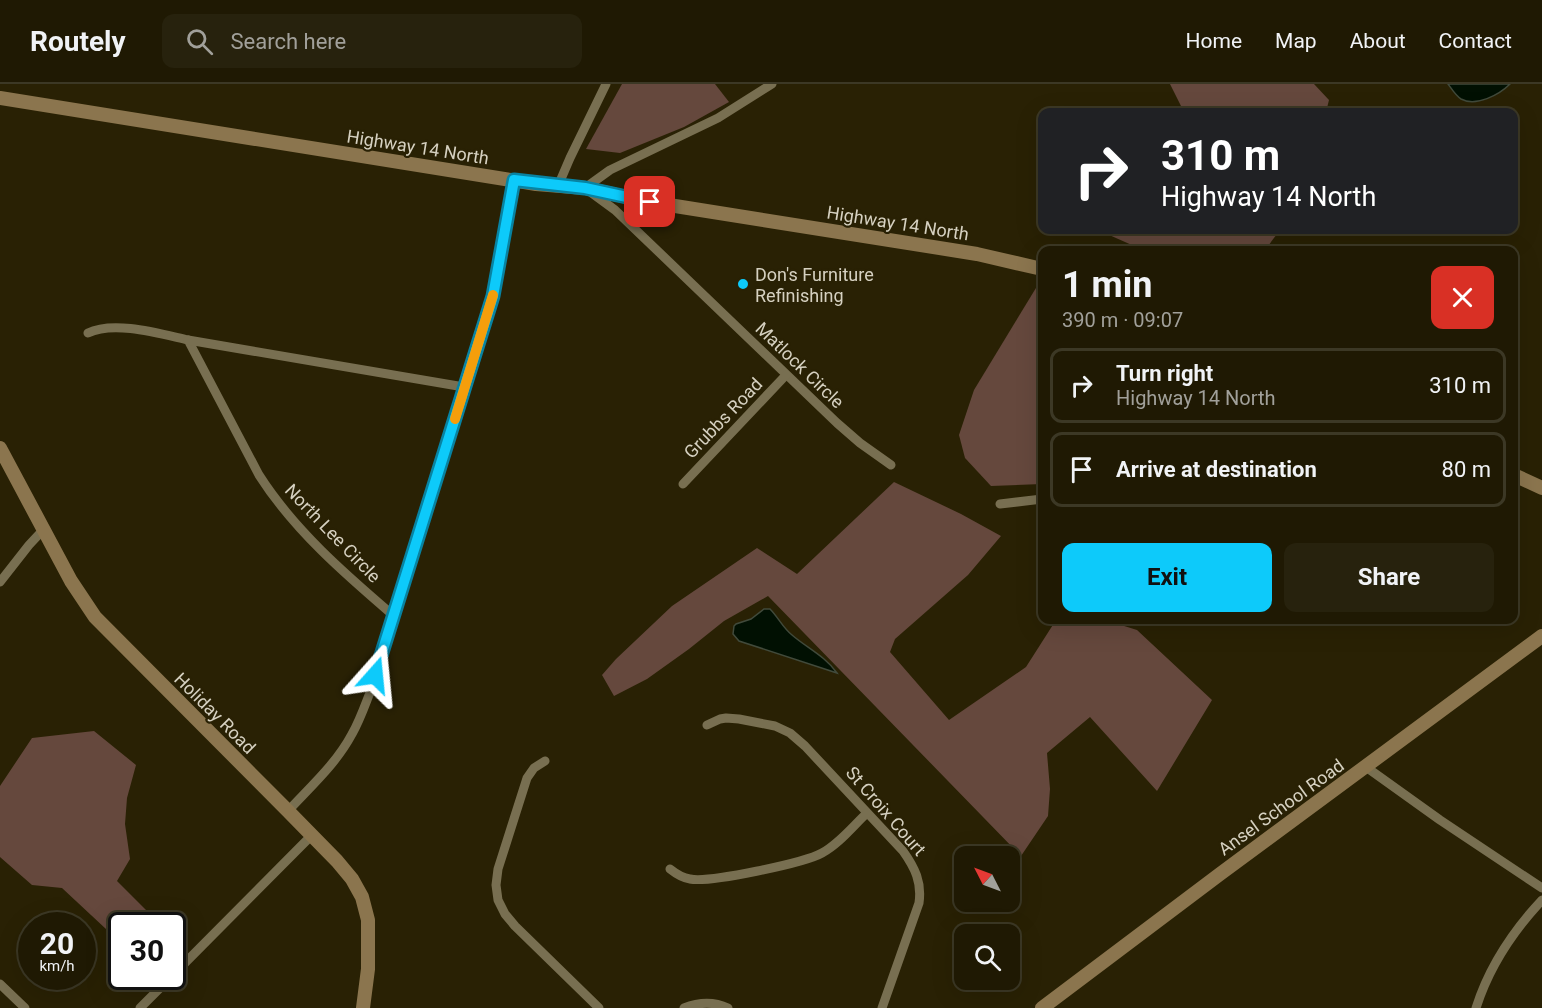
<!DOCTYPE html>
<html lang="en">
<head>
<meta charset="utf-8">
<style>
  body { margin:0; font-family:Roboto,sans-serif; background:#27220d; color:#f1f3f6; height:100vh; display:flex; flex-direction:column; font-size:22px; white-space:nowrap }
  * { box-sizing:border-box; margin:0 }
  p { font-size:20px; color:#a1a09a }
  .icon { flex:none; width:33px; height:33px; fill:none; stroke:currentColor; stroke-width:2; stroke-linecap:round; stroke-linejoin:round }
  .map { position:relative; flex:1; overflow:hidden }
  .side { position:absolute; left:1038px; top:162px; width:480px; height:378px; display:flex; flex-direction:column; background:#1f1903; border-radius:12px; box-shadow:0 6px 24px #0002,0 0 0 2px #3c3825 }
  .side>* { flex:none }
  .banner { position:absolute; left:1038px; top:24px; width:480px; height:126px; border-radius:12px; box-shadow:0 6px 24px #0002,0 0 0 2px #3c3825; background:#202124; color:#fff; overflow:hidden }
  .needle { width:39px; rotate:312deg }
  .fabs { position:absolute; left:954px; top:762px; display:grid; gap:12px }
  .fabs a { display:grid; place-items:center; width:66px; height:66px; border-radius:12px; background:#1f1903; box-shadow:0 6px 24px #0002,0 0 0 2px #3c3825; font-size:30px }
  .speed { position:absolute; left:18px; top:828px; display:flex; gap:12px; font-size:30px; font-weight:700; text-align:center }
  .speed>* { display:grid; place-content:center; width:78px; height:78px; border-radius:50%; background:#1f1903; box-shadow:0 6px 24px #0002,0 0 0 2px #3c3825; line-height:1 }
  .speed small { font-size:15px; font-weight:400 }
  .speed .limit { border:3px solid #111; border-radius:9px; background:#fff; color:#111 }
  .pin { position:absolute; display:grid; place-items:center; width:51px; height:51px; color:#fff; margin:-26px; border-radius:12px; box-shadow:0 3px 9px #0006 }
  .me { position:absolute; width:66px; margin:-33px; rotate:18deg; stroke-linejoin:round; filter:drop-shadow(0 0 4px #0008) }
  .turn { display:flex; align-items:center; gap:21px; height:126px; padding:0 24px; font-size:27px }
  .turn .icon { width:78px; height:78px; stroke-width:2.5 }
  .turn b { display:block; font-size:42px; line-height:51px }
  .round { display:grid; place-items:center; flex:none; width:63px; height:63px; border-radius:12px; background:#27220d }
  .summary { display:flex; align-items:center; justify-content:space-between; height:102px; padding:0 24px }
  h1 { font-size:36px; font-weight:700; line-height:45px }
  .primary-button { display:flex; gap:12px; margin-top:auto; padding:12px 24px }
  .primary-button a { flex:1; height:69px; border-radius:12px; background:#0dcafa; color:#111; font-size:24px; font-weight:700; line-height:69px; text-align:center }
  .primary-button a+a { background:#27220d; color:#f1f3f6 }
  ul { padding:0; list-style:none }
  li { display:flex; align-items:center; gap:18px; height:75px; margin:0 12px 9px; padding:0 12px; border:3px solid #3c3825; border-radius:12px }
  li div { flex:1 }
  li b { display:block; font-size:22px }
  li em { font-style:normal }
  header { display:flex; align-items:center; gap:36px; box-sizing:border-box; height:84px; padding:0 30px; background:#1f1903; border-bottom:2px solid #3c3825 }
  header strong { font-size:28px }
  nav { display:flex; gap:33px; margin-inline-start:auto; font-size:21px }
  .search { width:420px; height:54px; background:#27220d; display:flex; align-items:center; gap:15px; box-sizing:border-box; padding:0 21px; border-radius:12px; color:#a1a09a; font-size:22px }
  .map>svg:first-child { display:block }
  .forest { fill:#65483d }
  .water { fill:#011002; stroke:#414a3b; stroke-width:1.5 }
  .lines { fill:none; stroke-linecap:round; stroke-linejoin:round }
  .street { stroke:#786f51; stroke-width:9 }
  .secondary { stroke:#8b754e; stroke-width:14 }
  .route-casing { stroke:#0883a2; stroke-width:15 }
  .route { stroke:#0dcafa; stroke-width:10 }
  .slow { stroke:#f59e0b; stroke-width:10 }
  .poi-dot { fill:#0dcafa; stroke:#292104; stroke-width:2 }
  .labels { text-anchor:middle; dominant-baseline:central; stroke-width:4.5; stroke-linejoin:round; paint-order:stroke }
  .street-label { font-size:18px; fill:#d6d1c1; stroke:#292104 }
  .poi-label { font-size:18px; fill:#d6d1c1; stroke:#292104; text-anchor:start }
</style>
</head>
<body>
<header>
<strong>Routely</strong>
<div class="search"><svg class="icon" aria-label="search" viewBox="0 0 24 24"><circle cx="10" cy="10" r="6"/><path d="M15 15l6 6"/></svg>Search here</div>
<nav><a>Home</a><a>Map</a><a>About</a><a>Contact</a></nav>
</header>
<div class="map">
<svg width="1542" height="924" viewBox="0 0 1542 924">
  <rect width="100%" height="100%" fill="#292104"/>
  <!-- forest -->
  <g class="forest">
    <polygon points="622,0 715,0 729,18 684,43 620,69 586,65"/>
    <polygon points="1170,0 1314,0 1329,16 1326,28 1184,28"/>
    <polygon points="1109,146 1280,146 1265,166 1143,166 1107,150"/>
    <polygon points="1039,199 1042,200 1042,400 991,402 965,374 959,351 974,306"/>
    <polygon points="894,398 961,430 1001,452 968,491 895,555 890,568 949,636 1026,583 1056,536 1105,536 1137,546 1212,616 1157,707 1090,633 1047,669 1050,705 1048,732 1021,772 768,512 724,537 689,565 647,595 614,612 602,591 616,575 672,522 757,464 797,490"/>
    <polygon points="94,647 136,681 127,714 125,740 130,775 117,797 161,841 122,842 121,859 62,804 32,801 0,773 0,702 32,654"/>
  </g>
  <!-- water -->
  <g class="water">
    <path d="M1448,0H1510C1499,11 1476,23 1461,15C1456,12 1451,4 1448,0Z"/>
    <path d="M764,525H770C778,533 783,544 792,551C807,564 825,572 837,589L739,557L733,550L734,542L736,540L751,535Z"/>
  </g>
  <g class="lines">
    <!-- street -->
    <g class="street">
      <polyline points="772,0 718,34 610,86 585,104 615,126 837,339 860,359 891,381"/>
      <polyline points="558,102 570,74 606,0"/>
      <path d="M88,249C114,236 161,250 188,256L259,391C294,446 345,490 394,532"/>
      <polyline points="188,256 464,303"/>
      <polyline points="683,400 786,291"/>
      <polyline points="1000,420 1042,415"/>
      <polyline points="0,498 29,461 43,446"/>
      <path d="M707,641L720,635L726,634L739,635L775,642L790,649L805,662L903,767C915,784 922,798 919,819L882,924"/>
      <polyline points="545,677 534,684 527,694 498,785 496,801 498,816 505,830 515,842 599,924"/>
      <polyline points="1366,683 1440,736 1542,804"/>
      <path d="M288,727C311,702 336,680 352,650C359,638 364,624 369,611L493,212L514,96"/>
      <path d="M670,785C675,789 683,794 690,795C709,799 804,779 822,769C839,760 853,742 867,729"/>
      <polyline points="172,892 312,751"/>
      <polyline points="0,900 25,924"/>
      <polyline points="140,924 172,892"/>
      <path d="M684,924C699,918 713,917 728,924"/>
      <path d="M1476,924C1489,883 1513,847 1542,816"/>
    </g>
    <!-- secondary -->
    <g class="secondary">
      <polyline points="0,14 536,100 585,104 650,118 977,170 1042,185"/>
      <polyline points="0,364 71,497 95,533 288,727 337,777 352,795 362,813 368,836 368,885 363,924"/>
      <polyline points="1514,391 1542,404"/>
      <polyline points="1042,924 1220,790 1542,552"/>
    </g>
  </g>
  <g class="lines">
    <!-- route casing -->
    <g class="route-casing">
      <polyline id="route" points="375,591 493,212 514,96 585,104 650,118"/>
    </g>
    <!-- route -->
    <use href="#route" class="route"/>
    <!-- slow -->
    <polyline class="slow" points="455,335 493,211"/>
  </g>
  <!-- markers -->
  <circle class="poi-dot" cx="743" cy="200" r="6"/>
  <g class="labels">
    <!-- street labels -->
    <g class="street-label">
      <text transform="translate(418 63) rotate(9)">Highway 14 North</text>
      <text transform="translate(898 139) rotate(9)">Highway 14 North</text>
      <text transform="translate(800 281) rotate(44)">Matlock Circle</text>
      <text transform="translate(723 334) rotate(-46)">Grubbs Road</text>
      <text transform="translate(333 449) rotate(46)">North Lee Circle</text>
      <text transform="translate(215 629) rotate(45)">Holiday Road</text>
      <text transform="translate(1281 723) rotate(-36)">Ansel School Road</text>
      <text transform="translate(886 727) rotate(49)">St Croix Court</text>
    </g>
    <!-- poi labels -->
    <g class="poi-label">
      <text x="755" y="190">Don's Furniture<tspan x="755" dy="21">Refinishing</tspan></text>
    </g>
  </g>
</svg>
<div class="fabs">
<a><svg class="needle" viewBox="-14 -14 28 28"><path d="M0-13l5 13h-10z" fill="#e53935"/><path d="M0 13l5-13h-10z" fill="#a1a09a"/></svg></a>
<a><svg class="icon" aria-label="search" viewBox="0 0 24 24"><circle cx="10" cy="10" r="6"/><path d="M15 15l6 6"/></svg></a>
</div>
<div class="speed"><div>20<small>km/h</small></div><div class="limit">30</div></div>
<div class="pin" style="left:650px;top:118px;background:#d93025"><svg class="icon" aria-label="arrive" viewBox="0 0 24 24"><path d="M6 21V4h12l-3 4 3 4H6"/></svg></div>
<svg class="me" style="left:375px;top:591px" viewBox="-20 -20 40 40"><path d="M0-17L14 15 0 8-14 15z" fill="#0dcafa" stroke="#fff" stroke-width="4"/></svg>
<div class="banner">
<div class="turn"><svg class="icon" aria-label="right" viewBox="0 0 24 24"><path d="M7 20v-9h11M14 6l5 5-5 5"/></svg><div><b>310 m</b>Highway 14 North</div></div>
</div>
<section class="side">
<div class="summary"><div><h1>1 min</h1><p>390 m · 09:07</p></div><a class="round" style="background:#d93025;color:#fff"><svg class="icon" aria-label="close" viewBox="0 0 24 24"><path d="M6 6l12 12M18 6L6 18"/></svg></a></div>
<ul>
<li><svg class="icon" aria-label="right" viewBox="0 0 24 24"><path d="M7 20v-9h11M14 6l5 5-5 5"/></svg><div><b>Turn right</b><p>Highway 14 North</p></div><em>310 m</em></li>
<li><svg class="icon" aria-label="arrive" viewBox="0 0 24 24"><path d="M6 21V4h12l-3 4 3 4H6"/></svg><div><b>Arrive at destination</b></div><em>80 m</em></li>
</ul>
<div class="primary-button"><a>Exit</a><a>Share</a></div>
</section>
</div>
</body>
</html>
